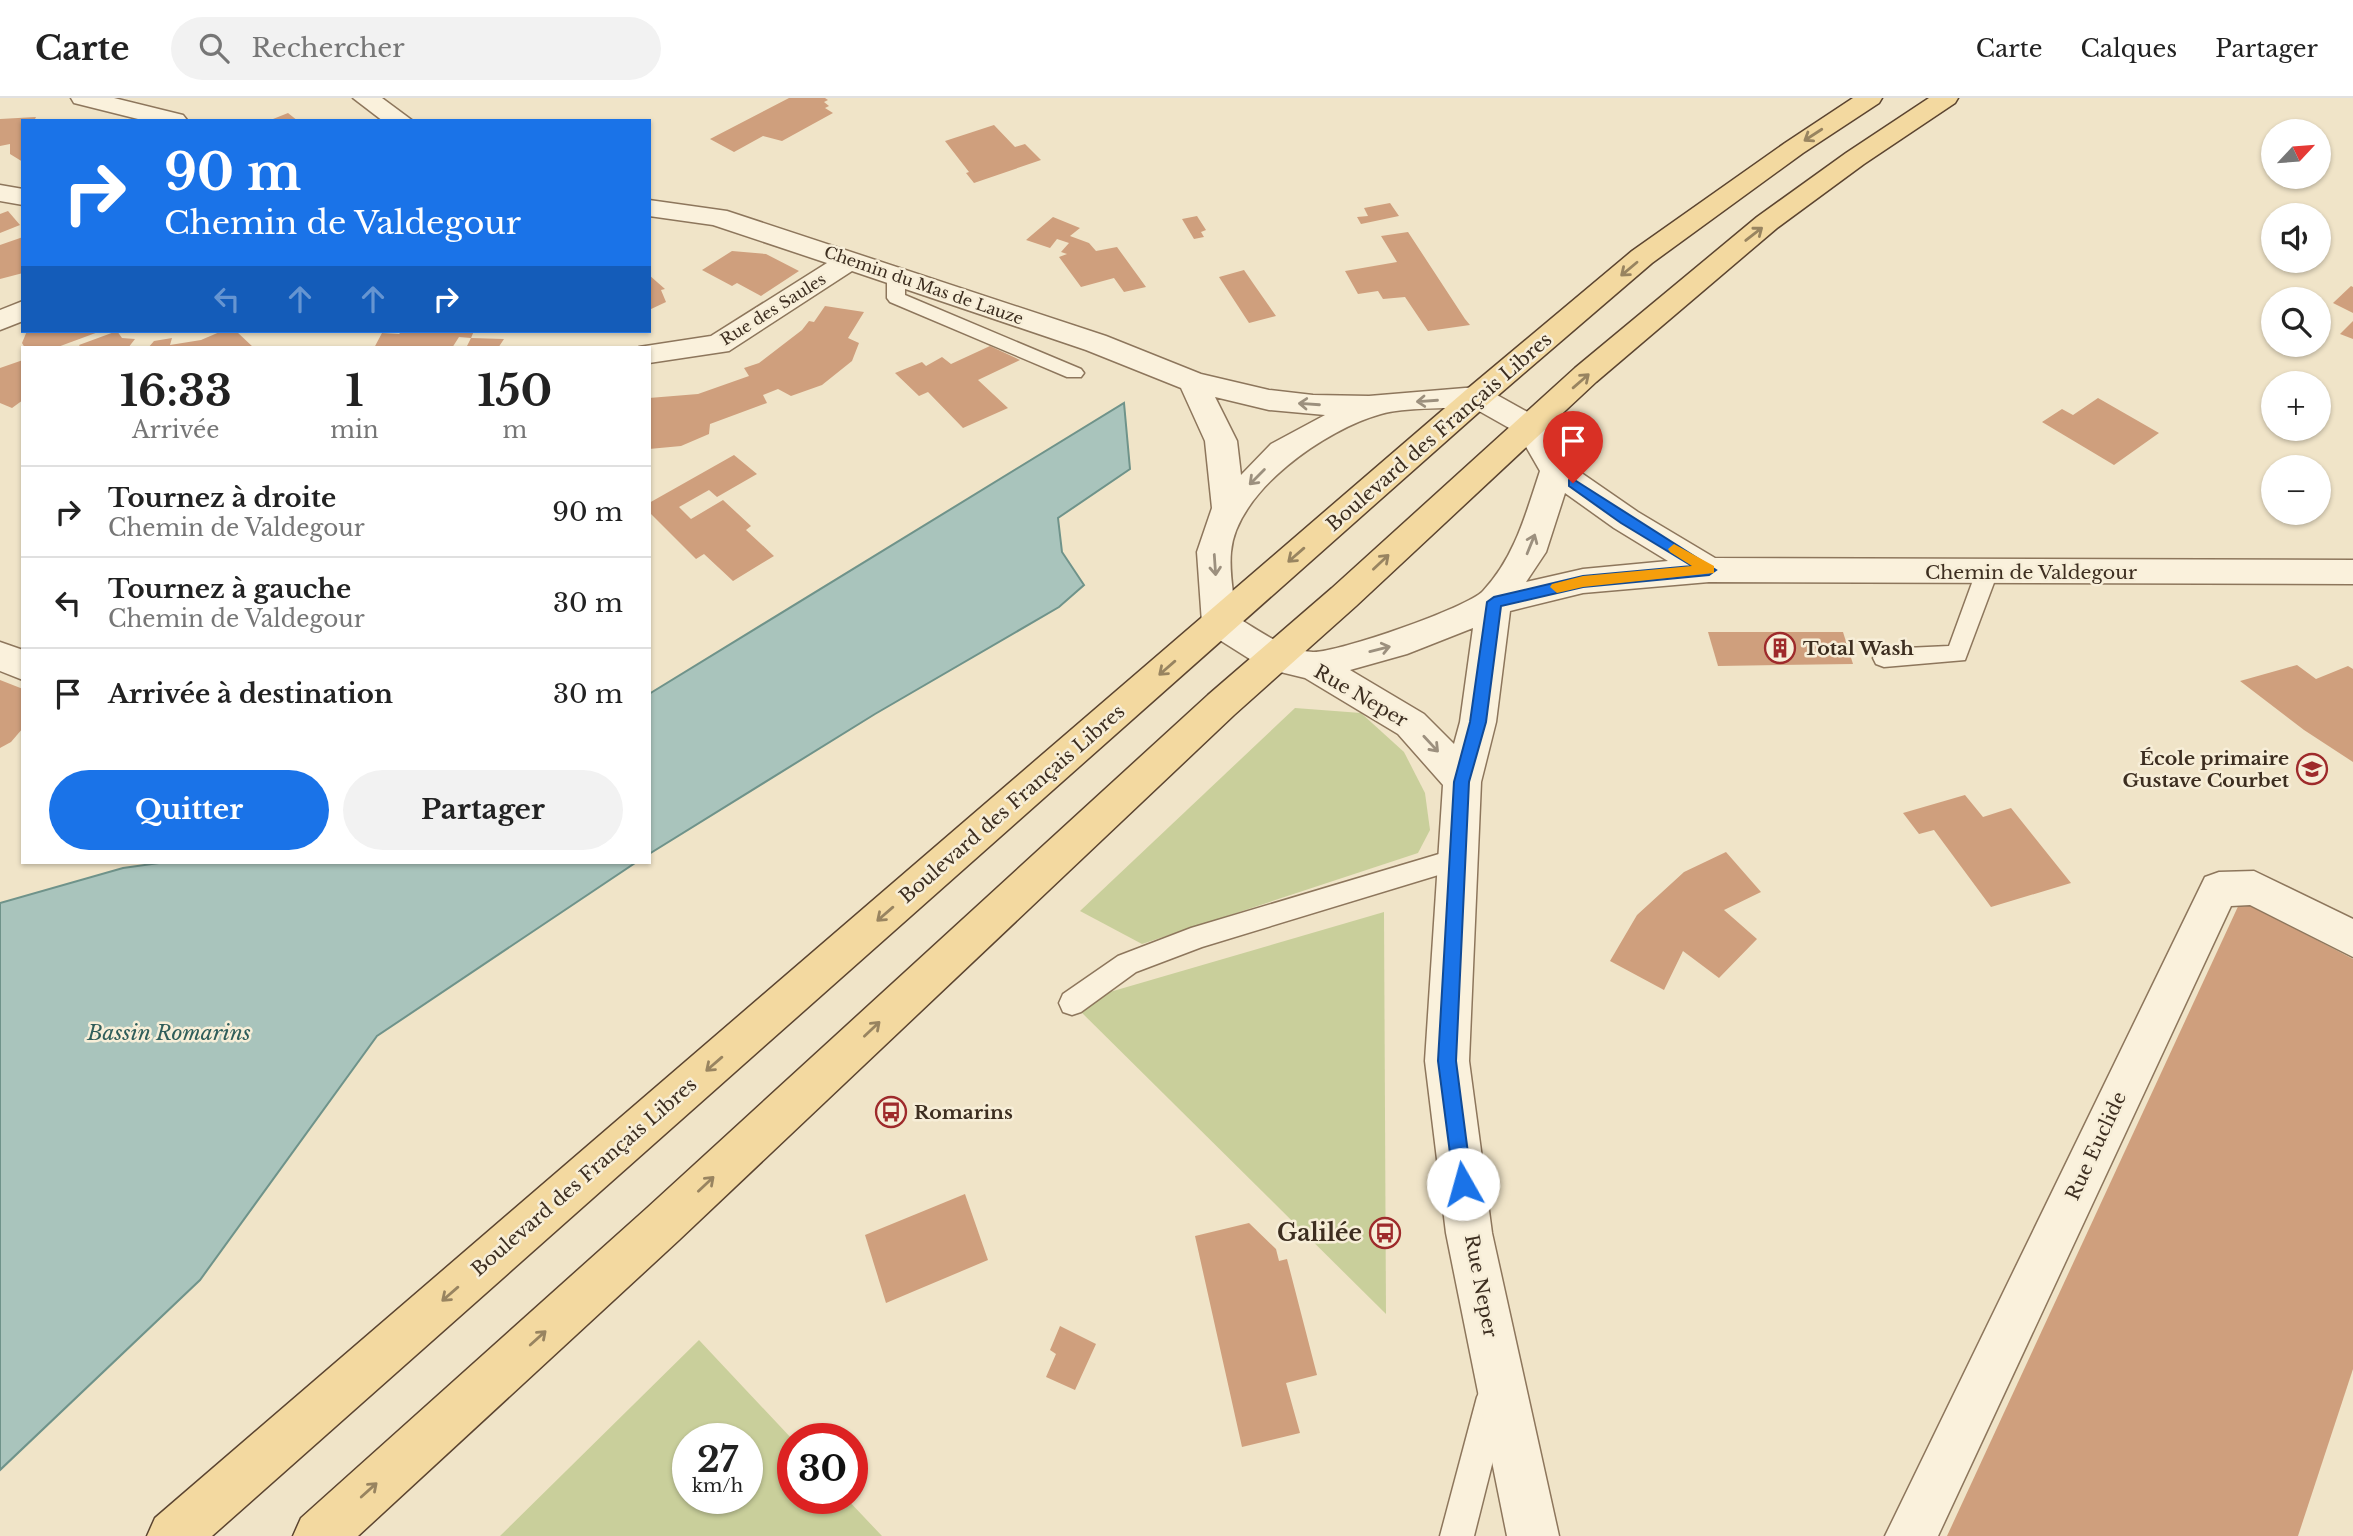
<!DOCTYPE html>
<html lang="fr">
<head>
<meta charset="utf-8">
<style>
  body { margin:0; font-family:"Libre Baskerville",serif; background:#f2f2f2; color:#222; height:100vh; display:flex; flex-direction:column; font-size:26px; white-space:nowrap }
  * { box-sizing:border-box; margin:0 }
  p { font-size:23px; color:#767676 }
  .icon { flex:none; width:38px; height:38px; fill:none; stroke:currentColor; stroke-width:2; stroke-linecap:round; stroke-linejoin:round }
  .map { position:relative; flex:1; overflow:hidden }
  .side { position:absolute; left:21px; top:248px; width:630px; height:518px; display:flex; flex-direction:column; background:#fff; border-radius:0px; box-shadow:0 2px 5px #0004 }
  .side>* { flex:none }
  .hud { position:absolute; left:21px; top:21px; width:630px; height:214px; border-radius:0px; box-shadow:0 2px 5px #0004; background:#1a73e8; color:#fff; overflow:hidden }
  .needle { width:46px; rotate:64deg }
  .buttons { position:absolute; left:2261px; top:21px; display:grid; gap:14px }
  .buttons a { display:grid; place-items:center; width:70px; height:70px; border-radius:50%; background:#fff; box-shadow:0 2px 5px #0004; font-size:35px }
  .speed { position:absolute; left:672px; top:1325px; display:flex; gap:14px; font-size:35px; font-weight:700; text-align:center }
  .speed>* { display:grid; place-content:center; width:91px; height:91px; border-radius:50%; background:#fff; box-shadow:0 2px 5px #0004; line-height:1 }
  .speed small { font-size:18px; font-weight:400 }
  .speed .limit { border:10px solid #d22; background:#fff; color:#111 }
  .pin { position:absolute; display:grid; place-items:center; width:60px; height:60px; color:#fff; margin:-72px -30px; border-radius:50% 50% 50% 0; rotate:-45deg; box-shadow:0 0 7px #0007 }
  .pin .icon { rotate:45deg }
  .me { position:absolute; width:77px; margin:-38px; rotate:353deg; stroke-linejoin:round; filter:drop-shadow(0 0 5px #0008) }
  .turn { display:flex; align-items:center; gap:24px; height:147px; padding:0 28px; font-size:32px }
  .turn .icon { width:91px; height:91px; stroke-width:2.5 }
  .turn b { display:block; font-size:49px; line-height:60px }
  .lanes { display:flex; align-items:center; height:66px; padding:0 28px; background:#0003; justify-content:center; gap:35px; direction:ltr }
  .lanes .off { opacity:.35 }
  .eta { display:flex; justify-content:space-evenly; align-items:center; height:119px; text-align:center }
  .eta b { font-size:42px; font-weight:700; line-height:49px }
  .primary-button { display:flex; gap:14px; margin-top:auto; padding:14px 28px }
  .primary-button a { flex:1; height:80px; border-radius:42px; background:#1a73e8; color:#fff; font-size:28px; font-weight:700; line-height:80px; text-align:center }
  .primary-button a+a { background:#f2f2f2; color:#222 }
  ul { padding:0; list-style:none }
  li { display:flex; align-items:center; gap:21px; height:91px; padding:0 28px; border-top:2px solid #e0e0e0 }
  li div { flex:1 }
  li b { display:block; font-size:26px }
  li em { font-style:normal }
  header { display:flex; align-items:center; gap:42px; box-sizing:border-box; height:98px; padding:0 35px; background:#fff; border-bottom:2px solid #e0e0e0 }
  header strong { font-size:33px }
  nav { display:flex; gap:38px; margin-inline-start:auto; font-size:24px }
  .search { width:490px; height:63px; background:#f2f2f2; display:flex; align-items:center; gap:18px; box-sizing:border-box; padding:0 24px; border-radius:38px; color:#767676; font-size:26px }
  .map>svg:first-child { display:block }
  .green { fill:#c9cf9b; fill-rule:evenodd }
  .water { fill:#a9c4bc; stroke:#6f938a; stroke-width:2 }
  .building { fill:#cf9f7d }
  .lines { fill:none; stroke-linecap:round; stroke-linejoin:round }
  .lane-casing { stroke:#8d765c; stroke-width:3 }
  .street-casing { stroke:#8d765c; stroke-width:3 }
  .primary-casing { stroke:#5b4430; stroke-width:3 }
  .lane { fill:#faf1dc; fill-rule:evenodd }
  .street { fill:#faf1dc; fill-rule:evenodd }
  .primary { fill:#f3d9a0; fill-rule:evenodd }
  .oneway { stroke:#988460 }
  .oneway2 { stroke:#9c907e }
  .route { fill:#1a73e8; stroke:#114b97; stroke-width:2 }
  .slow { fill:#f59e0b }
  .labels { text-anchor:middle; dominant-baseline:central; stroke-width:5; stroke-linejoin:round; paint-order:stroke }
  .far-street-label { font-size:16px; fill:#3d2e20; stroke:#f7eed8 }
  .street-label { font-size:19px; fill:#3d2e20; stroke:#f7eed8 }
  .poi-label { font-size:19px; font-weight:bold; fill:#3d2e20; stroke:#f7eed8; text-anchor:start }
  .water-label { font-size:21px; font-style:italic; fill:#2f5d5a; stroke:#f7eed8 }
  .near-poi-label { font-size:23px; font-weight:bold; fill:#3d2e20; stroke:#f7eed8; text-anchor:end }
</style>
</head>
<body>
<header>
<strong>Carte</strong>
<div class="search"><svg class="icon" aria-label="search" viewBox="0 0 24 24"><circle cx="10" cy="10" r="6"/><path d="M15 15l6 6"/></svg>Rechercher</div>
<nav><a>Carte</a><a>Calques</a><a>Partager</a></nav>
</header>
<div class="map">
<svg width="2353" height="1438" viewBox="0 0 2353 1438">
  <rect width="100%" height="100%" fill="#f0e4c8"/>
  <!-- green -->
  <g class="green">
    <polygon points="1295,610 1361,615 1404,654 1425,695 1430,732 1418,755 1142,846 1080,813"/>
    <polygon points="1384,814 1386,1216 1072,905"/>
    <path d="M699,1242L793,1342V1400H846L882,1438H500ZM688,1340H747V1400H688Z"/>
  </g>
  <!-- water -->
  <g class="water">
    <polygon points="1124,305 1130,371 1058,420 1062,454 1084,487 1059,509 875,616 649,756 649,596"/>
    <polygon points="159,765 635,765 377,938 200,1182 0,1372 0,805 123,770"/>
  </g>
  <!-- building -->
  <g class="building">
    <polygon points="789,0 825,0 828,2 824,4 829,8 825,10 833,15 782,43 763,38 734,54 710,41"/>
    <polygon points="288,15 298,23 268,23"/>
    <polygon points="36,19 34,23 23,23 23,64 10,56 10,46 0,48 0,21"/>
    <polygon points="994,27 1015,49 1025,46 1041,62 974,85 966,75 969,74 945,43"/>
    <polygon points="1390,105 1399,118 1361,126 1357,119 1368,118 1364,110"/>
    <polygon points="8,113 20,127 0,135 0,116"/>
    <polygon points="1197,118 1206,132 1201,134 1204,139 1194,141 1182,121"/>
    <polygon points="1053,119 1080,130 1070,138 1089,145 1096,153 1117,149 1146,189 1124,194 1114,180 1081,189 1059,159 1067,156 1061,154 1069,145 1057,141 1050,150 1026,142"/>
    <polygon points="1408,134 1465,221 1470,227 1428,233 1405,199 1383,201 1378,193 1358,196 1345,173 1397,164 1381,138"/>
    <polygon points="23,139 23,175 0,181 0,147"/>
    <polygon points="732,153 766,156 799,173 761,198 737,185 732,188 702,172"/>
    <polygon points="1244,172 1255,188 1276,218 1249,225 1219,179"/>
    <polygon points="649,177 665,191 661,192 666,204 649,212"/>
    <polygon points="2351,188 2353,189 2353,215 2333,205"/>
    <polygon points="825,208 864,214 848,240 859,245 852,263 822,287 791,298 778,291 763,297 767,305 710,326 709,336 681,348 649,351 649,300 698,296 749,278 744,270 759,265 802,232 809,223 814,224"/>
    <polygon points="2353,223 2353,241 2340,236"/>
    <polygon points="27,233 101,233 55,250 25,250 22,245"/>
    <polygon points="117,233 122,240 135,241 128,250 81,250 79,247"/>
    <polygon points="222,233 236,233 254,250 148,250 154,243 172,240 170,247 201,242"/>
    <polygon points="402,233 474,233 471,240 504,241 498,250 466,250 471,240 459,239 452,250 374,250 382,235 399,236"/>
    <polygon points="990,248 1020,262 978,282 1008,310 963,330 928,294 919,298 895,275 922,264 926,268 942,259 951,266"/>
    <polygon points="23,262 23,302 12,310 0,305 0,270"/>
    <polygon points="2098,300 2159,335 2114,367 2042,324 2062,311 2073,317"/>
    <polygon points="734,357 757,376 717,399 709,392 679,409 691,421 723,402 751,428 746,432 774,458 733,483 704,456 696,461 649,414 649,405"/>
    <polygon points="1708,534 1843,534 1853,566 1718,568"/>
    <polygon points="2297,567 2316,581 2348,568 2353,571 2353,664 2304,632 2240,583"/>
    <polygon points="0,582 23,591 23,630 11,644 0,650"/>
    <polygon points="1965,697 1983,719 2011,710 2071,785 1991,809 1934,732 1919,736 1903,715"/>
    <polygon points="1726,754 1761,794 1724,812 1757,841 1719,880 1683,853 1664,892 1610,863 1637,817 1684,774"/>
    <polygon points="2241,802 2353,861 2353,1271 2298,1438 1947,1438"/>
    <polygon points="965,1096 988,1162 886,1205 865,1137"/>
    <polygon points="1249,1125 1276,1151 1279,1163 1287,1161 1317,1277 1286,1285 1300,1335 1242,1349 1195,1138"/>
    <polygon points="1060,1228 1096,1246 1075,1292 1046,1279 1056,1256 1050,1252"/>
  </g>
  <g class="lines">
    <!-- lane casing -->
    <g class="lane-casing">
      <g id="lane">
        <polygon points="896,173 905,178 905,197 1081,271 1084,275 1081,279 1067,279 890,204 887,200 887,178"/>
        <polygon points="1987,466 1995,468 1998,474 1965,562 1884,569 1876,566 1873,560 1876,554 1884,551 1949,548 1976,474 1979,468"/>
        <polygon points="1459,750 1468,754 1472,761 1468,768 1202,849 1136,874 1081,914 1072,917 1063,914 1059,905 1063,896 1118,858 1191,830"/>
        <polygon points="1493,1283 1504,1288 1509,1299 1474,1438 1440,1438 1477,1299 1482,1288"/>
      </g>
    </g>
    <!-- street casing -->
    <g class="street-casing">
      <g id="street">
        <polygon points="71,0 114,0 183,17 187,22 146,23 74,5"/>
        <polygon points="353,0 382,0 413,23 383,23"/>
        <polygon points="0,87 23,91 23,107 0,103"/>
        <path d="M649,102L727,113L1106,238L1201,276L1269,292L1313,297L1369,298L1477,289L1488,292L1540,321L1567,365L1638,414L1715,460L2353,462V486L1709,484L1583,495L1510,513L1496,624L1481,684L1469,963L1492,1135L1559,1438H1507L1446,1135L1425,963L1443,687L1398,636L1305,580L1264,570L1207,534L1202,525L1197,454L1212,410L1205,343L1181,290L1086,252L852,173L729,253L649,265V250L639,249L711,238L827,165L713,127L649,118ZM1215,299L1269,312L1325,317L1271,346L1241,377L1237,343ZM1472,309L1518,335L1540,373C1526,415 1515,459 1483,493C1467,510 1337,555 1313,554C1285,553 1259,532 1236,519C1234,498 1229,475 1231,454C1236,393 1326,331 1381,316C1405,309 1446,311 1472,309ZM1565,395L1614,430L1668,463L1583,471L1526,484L1546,454ZM1473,530L1460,624L1454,646L1424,616L1350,572L1407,556Z"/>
        <polygon points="23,203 23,223 0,232 0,212"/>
        <polygon points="0,544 23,552 23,582 0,573"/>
        <polygon points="2254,773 2353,821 2353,859 2250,807 2231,808 1938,1438 1885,1438 2205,779 2219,774"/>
      </g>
    </g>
    <!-- primary casing -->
    <g class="primary-casing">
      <g id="primary">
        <polygon points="1853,0 1882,0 1879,5 1803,55 1652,165 1488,306 212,1438 147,1438 155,1420 1466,292 1632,153 1785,45"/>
        <polygon points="1929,0 1958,0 1955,5 1864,66 1777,130 1596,284 1356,508 1234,617 679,1142 358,1438 293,1438 301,1420 647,1110 1208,597 1332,490 1575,270 1757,119 1846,55"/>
      </g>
    </g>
    <!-- lane -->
    <use href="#lane" class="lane"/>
    <!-- street -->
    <use href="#street" class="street"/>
    <!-- primary -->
    <use href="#primary" class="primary"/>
  </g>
  <!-- one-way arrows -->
  <defs><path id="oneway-shaft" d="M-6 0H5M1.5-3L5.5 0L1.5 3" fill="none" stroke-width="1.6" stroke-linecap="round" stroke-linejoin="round" transform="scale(1.75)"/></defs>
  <g class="oneway">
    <use href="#oneway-shaft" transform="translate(1813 37) rotate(147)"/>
    <use href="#oneway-shaft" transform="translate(1754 136) rotate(-38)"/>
    <use href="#oneway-shaft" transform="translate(1629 171) rotate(140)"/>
    <use href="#oneway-shaft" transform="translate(1581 283) rotate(-41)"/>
    <use href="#oneway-shaft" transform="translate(1296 457) rotate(139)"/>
    <use href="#oneway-shaft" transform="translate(1381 464) rotate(-43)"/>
    <use href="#oneway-shaft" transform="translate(1167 570) rotate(139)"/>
    <use href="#oneway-shaft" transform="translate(885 816) rotate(139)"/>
    <use href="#oneway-shaft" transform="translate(872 931) rotate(-43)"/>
    <use href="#oneway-shaft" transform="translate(714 966) rotate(139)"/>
    <use href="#oneway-shaft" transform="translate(706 1086) rotate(-43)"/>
    <use href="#oneway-shaft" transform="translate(450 1196) rotate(139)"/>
    <use href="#oneway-shaft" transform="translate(538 1240) rotate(-42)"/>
    <use href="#oneway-shaft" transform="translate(369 1392) rotate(-42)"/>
  </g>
  <g class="oneway2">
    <use href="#oneway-shaft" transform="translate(1427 303) rotate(176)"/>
    <use href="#oneway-shaft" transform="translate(1309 306) rotate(-176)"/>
    <use href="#oneway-shaft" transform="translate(1257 379) rotate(135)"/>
    <use href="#oneway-shaft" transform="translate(1531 446) rotate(-68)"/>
    <use href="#oneway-shaft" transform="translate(1215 467) rotate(86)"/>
    <use href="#oneway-shaft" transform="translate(1380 551) rotate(-14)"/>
    <use href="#oneway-shaft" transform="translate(1431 646) rotate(47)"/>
  </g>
  <!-- route -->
  <polygon class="route" points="1573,381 1716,472 1709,477 1583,489 1501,508 1486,624 1469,684 1456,963 1472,1086 1470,1092 1463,1095 1456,1092 1454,1086 1438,963 1454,684 1470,624 1487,504 1494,499 1583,478 1692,468 1621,425 1569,388 1569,382"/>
  <!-- slow -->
  <polygon class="slow" points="1674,446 1714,468 1714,475 1583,489 1557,495 1550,489 1552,486 1583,478 1692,468 1670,454 1668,451"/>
  <!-- icons -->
  <defs>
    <g id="building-ring" transform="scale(1.575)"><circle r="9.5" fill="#f7eed8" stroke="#9e2a2b" stroke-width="1.5"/><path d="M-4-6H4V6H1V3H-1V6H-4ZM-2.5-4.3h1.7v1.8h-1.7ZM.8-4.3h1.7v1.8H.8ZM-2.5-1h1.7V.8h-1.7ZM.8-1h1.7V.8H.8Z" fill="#9e2a2b"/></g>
    <g id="school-ring" transform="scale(1.575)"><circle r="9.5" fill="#f7eed8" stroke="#9e2a2b" stroke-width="1.5"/><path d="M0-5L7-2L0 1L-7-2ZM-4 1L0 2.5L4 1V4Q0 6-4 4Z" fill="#9e2a2b"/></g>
    <g id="bus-ring" transform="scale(1.575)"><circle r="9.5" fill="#f7eed8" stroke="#9e2a2b" stroke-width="1.5"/><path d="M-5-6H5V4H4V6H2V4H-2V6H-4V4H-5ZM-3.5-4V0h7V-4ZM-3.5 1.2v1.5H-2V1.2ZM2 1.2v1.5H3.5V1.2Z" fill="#9e2a2b"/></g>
  </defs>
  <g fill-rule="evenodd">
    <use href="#building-ring" x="1780" y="550"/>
    <use href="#school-ring" x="2312" y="671"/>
    <use href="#bus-ring" x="891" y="1014"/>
    <use href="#bus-ring" x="1385" y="1135"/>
  </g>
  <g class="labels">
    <!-- far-street labels -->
    <g class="far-street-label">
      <text transform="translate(924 187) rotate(19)">Chemin du Mas de Lauze</text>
      <text transform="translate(773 211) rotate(-32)">Rue des Saules</text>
    </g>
    <!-- street labels -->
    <g class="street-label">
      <text transform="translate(1439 334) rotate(-41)">Boulevard des Français Libres</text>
      <text x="2031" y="474">Chemin de Valdegour</text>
      <text transform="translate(1361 598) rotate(30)">Rue Neper</text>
      <text transform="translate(1012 706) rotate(-41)">Boulevard des Français Libres</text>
      <text transform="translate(2096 1048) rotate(-65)">Rue Euclide</text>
      <text transform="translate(584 1079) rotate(-41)">Boulevard des Français Libres</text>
      <text transform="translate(1481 1188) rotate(79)">Rue Neper</text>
    </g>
    <!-- poi labels -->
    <g class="poi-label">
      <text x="1803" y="550">Total Wash</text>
      <text x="2289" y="660" text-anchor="end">École primaire<tspan x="2289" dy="22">Gustave Courbet</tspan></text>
      <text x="914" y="1014">Romarins</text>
    </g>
    <!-- water labels -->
    <g class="water-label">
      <text x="169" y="935">Bassin Romarins</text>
    </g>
    <!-- near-poi labels -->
    <g class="near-poi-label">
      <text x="1362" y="1135">Galilée</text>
    </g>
  </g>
</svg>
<div class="buttons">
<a><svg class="needle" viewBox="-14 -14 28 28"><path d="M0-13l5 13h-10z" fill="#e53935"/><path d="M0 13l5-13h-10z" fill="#767676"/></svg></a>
<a><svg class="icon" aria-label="sound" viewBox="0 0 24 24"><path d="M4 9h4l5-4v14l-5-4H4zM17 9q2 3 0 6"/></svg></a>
<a><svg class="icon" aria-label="search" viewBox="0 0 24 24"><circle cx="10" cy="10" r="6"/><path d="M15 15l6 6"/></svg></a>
<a>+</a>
<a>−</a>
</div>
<div class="speed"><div>27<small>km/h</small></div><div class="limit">30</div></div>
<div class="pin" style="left:1573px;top:385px;background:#d93025"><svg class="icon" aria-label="arrive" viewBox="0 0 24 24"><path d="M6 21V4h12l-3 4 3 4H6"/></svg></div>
<svg class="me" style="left:1463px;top:1086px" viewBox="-20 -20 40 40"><circle r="19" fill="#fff"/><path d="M0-13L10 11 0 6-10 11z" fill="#1a73e8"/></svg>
<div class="hud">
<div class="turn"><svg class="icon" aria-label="right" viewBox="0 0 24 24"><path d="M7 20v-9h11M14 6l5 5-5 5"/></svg><div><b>90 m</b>Chemin de Valdegour</div></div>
<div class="lanes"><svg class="icon off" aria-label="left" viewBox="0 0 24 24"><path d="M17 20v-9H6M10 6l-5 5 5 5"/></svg><svg class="icon off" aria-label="ahead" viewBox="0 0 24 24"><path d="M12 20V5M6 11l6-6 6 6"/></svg><svg class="icon off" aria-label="ahead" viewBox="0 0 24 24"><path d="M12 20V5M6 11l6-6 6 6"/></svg><svg class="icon" aria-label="right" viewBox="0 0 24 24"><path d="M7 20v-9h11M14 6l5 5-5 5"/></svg></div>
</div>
<section class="side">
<div class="eta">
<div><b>16:33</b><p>Arrivée</p></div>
<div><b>1</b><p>min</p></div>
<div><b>150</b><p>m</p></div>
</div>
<ul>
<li><svg class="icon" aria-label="right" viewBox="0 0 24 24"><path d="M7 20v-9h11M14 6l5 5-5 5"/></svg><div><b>Tournez à droite</b><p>Chemin de Valdegour</p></div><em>90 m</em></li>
<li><svg class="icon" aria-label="left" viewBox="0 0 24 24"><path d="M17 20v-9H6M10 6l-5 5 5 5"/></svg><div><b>Tournez à gauche</b><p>Chemin de Valdegour</p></div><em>30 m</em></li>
<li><svg class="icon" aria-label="arrive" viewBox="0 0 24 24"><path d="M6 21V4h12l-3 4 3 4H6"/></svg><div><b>Arrivée à destination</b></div><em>30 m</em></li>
</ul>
<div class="primary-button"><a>Quitter</a><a>Partager</a></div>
</section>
</div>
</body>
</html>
